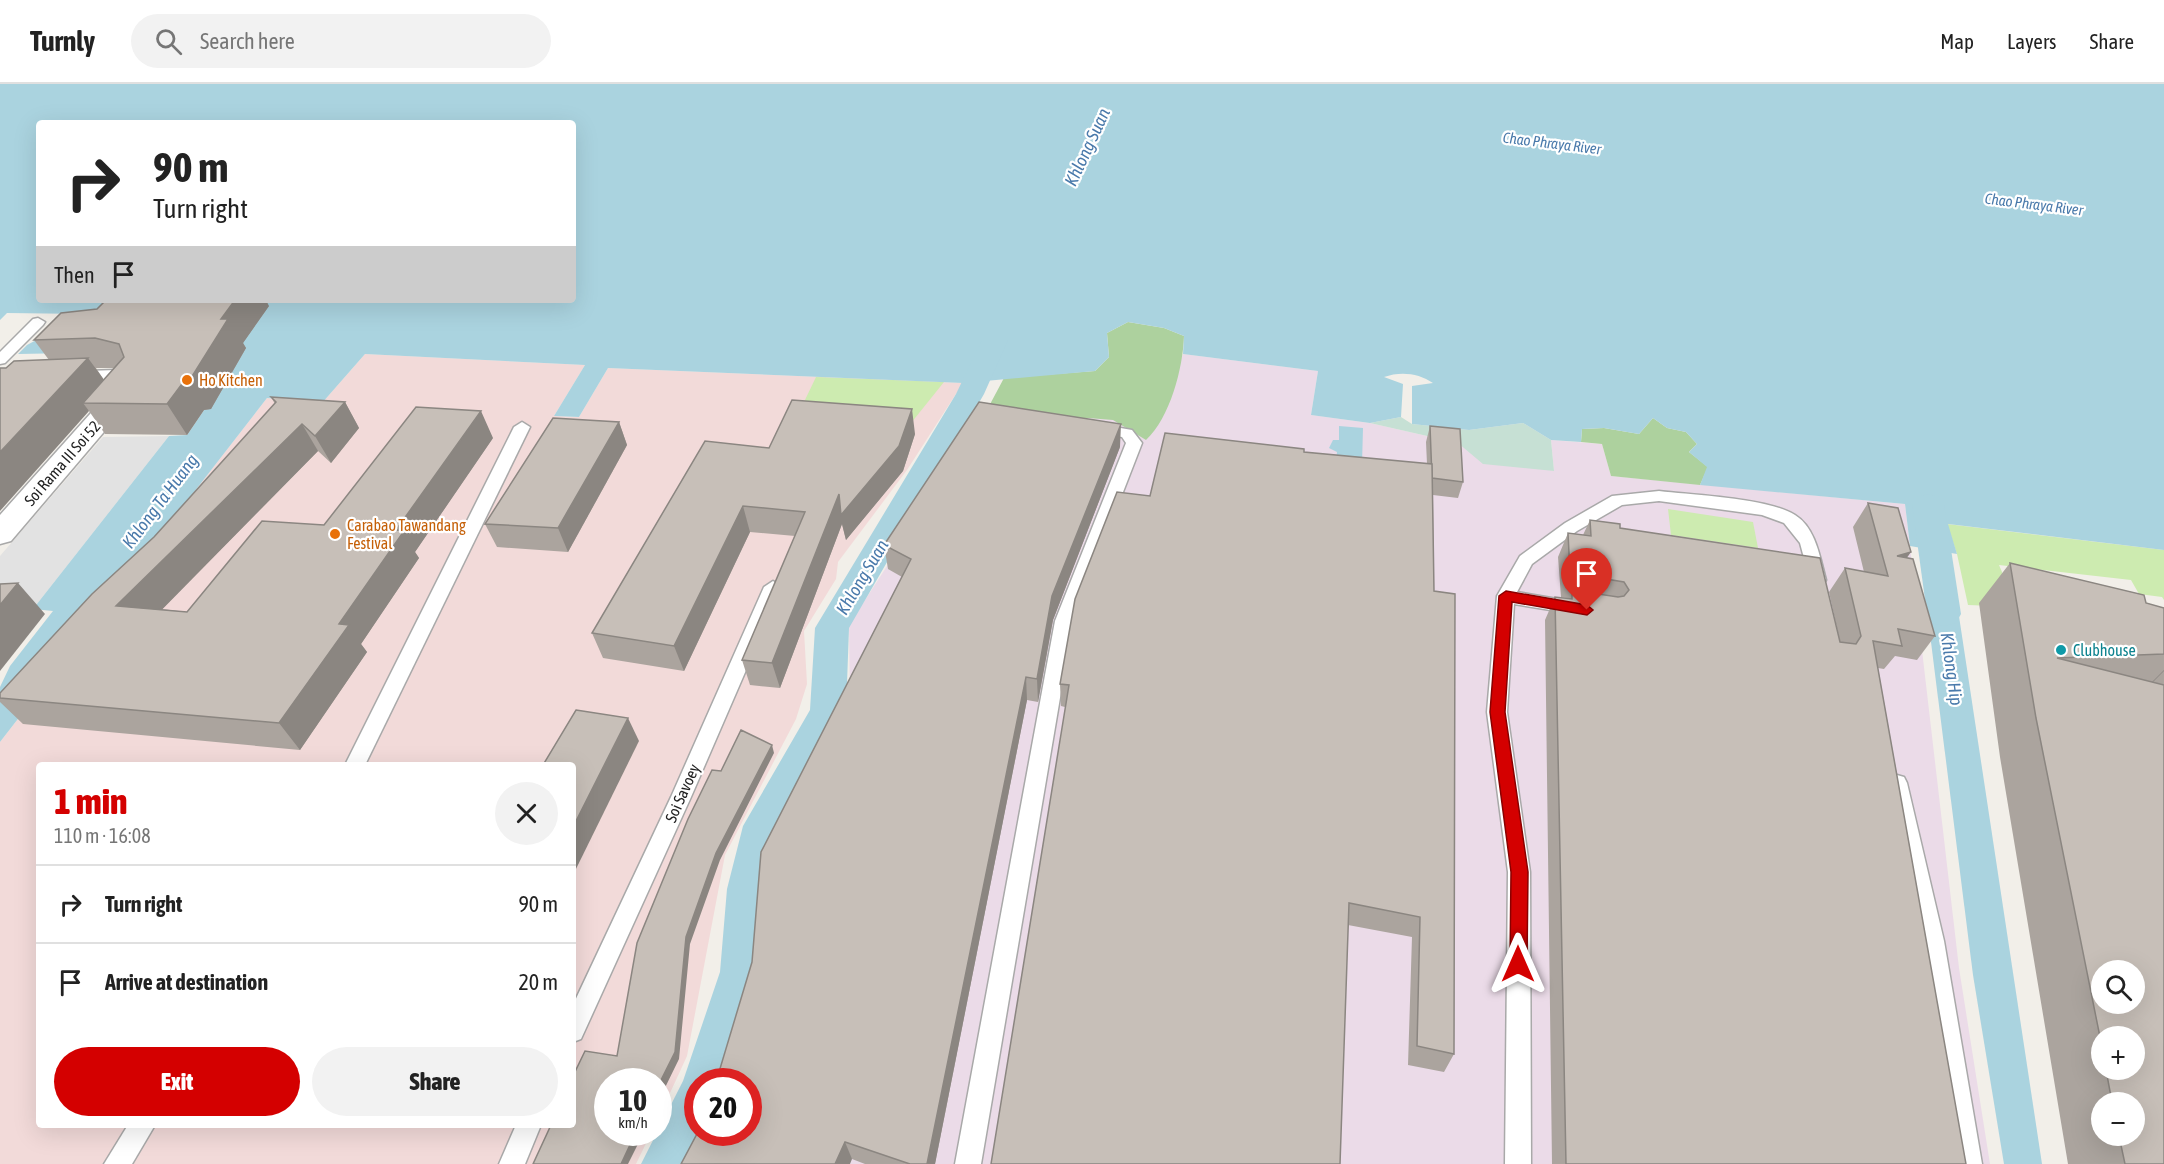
<!DOCTYPE html>
<html lang="en">
<head>
<meta charset="utf-8">
<style>
  body { margin:0; font-family:"Asap Condensed",sans-serif; background:#f2f2f2; color:#222; height:100vh; display:flex; flex-direction:column; font-size:22px; white-space:nowrap }
  * { box-sizing:border-box; margin:0 }
  p { font-size:20px; color:#767676 }
  .icon { flex:none; width:33px; height:33px; fill:none; stroke:currentColor; stroke-width:2; stroke-linecap:round; stroke-linejoin:round }
  .map { position:relative; flex:1; overflow:hidden }
  .sheet { position:absolute; left:36px; top:678px; width:540px; height:366px; display:flex; flex-direction:column; background:#fff; border-radius:6px; box-shadow:0 6px 24px #0002 }
  .sheet>* { flex:none }
  .guide { position:absolute; left:36px; top:36px; width:540px; height:183px; border-radius:6px; box-shadow:0 6px 24px #0002; background:#fff; color:#222; overflow:hidden }
  .fabs { position:absolute; left:2091px; top:876px; display:grid; gap:12px }
  .fabs a { display:grid; place-items:center; width:54px; height:54px; border-radius:50%; background:#fff; box-shadow:0 6px 24px #0002; font-size:30px }
  .speed { position:absolute; left:594px; top:984px; display:flex; gap:12px; font-size:30px; font-weight:700; text-align:center }
  .speed>* { display:grid; place-content:center; width:78px; height:78px; border-radius:50%; background:#fff; box-shadow:0 6px 24px #0002; line-height:1 }
  .speed small { font-size:15px; font-weight:400 }
  .speed .limit { border:9px solid #d22; background:#fff; color:#111 }
  .pin { position:absolute; display:grid; place-items:center; width:51px; height:51px; color:#fff; margin:-62px -26px; border-radius:50% 50% 50% 0; rotate:-45deg; box-shadow:0 0 6px #0007 }
  .pin .icon { rotate:45deg }
  .me { position:absolute; width:66px; margin:-33px; rotate:0deg; stroke-linejoin:round; filter:drop-shadow(0 0 4px #0008) }
  .turn { display:flex; align-items:center; gap:21px; height:126px; padding:0 18px; font-size:27px }
  .turn .icon { width:78px; height:78px; stroke-width:2.5 }
  .turn b { display:block; font-size:42px; line-height:51px }
  .then { display:flex; align-items:center; height:57px; padding:0 18px; background:#0003; gap:12px; font-size:22px }
  .round { display:grid; place-items:center; flex:none; width:63px; height:63px; border-radius:32px; background:#f2f2f2 }
  .head { display:flex; align-items:center; justify-content:space-between; height:102px; padding:0 18px }
  h1 { font-size:36px; font-weight:800; line-height:45px; color:#d40000 }
  .action { display:flex; gap:12px; margin-top:auto; padding:12px 18px }
  .action a { flex:1; height:69px; border-radius:36px; background:#d40000; color:#fff; font-size:24px; font-weight:800; line-height:69px; text-align:center }
  .action a+a { background:#f2f2f2; color:#222 }
  ul { padding:0; list-style:none }
  li { display:flex; align-items:center; gap:18px; height:78px; padding:0 18px; border-top:2px solid #e0e0e0 }
  li div { flex:1 }
  li b { display:block; font-size:22px }
  li em { font-style:normal }
  header { display:flex; align-items:center; gap:36px; box-sizing:border-box; height:84px; padding:0 30px; background:#fff; border-bottom:2px solid #e0e0e0 }
  header strong { font-size:28px }
  nav { display:flex; gap:33px; margin-inline-start:auto; font-size:21px }
  .search { width:420px; height:54px; background:#f2f2f2; display:flex; align-items:center; gap:15px; box-sizing:border-box; padding:0 21px; border-radius:33px; color:#767676; font-size:22px }
  .map>svg:first-child { display:block }
  .commercial { fill:#f2dad9; fill-rule:evenodd }
  .industrial { fill:#ebdbe8 }
  .grass { fill:#cdebb0 }
  .forest { fill:#add19e }
  .wetland { fill:#c6e0d4 }
  .parking { fill:#e2e2e2 }
  .water { fill:#aad3df }
  .lines { fill:none; stroke-linecap:round; stroke-linejoin:round }
  .canal { fill:#aad3df; fill-rule:evenodd }
  .lane-casing { stroke:#a9a9a9; stroke-width:3 }
  .street-casing { stroke:#a9a9a9; stroke-width:3 }
  .lane { fill:#fff; fill-rule:evenodd }
  .street { fill:#fff; fill-rule:evenodd }
  .wall { fill:#aba49e; fill-rule:evenodd }
  .shaded-wall { fill:#8b8681 }
  .building { fill:#c7bfb8; stroke:#8b8681; stroke-width:1.5; fill-rule:evenodd }
  .route { fill:#d40000; stroke:#8a0000; stroke-width:1.5 }
  .food-dot { fill:#e8710a; stroke:#fff; stroke-width:2 }
  .culture-dot { fill:#0f9aa8; stroke:#fff; stroke-width:2 }
  .labels { text-anchor:middle; dominant-baseline:central; stroke-width:4.5; stroke-linejoin:round; paint-order:stroke }
  .far-water-label { font-size:15px; font-style:italic; fill:#4a7aab; stroke:#fff }
  .food-label { font-size:16px; fill:#c56008; stroke:#fff; text-anchor:start }
  .street-label { font-size:16px; fill:#222; stroke:#fff }
  .culture-label { font-size:16px; fill:#0d838f; stroke:#fff; text-anchor:start }
  .water-label { font-size:18px; font-style:italic; fill:#4a7aab; stroke:#fff }
</style>
</head>
<body>
<header>
<strong>Turnly</strong>
<div class="search"><svg class="icon" aria-label="search" viewBox="0 0 24 24"><circle cx="10" cy="10" r="6"/><path d="M15 15l6 6"/></svg>Search here</div>
<nav><a>Map</a><a>Layers</a><a>Share</a></nav>
</header>
<div class="map">
<svg width="2164" height="1080" viewBox="0 0 2164 1080">
  <rect width="100%" height="100%" fill="#f2efe9"/>
  <!-- commercial -->
  <path class="commercial" d="M365,270L585,281L554,332L579,333L608,284L963,299L907,386L838,478L836,495L804,547L807,600L796,635L725,771L687,972L659,1033L658,998H608V1048L651,1049L636,1080H0V658L267,314L322,319ZM39,681H573V1041H39Z"/>
  <!-- industrial -->
  <polygon class="industrial" points="1183,270 1318,287 1311,331 1370,339 1458,359 1554,387 1551,356 1602,360 1611,392 1905,420 1959,884 1990,1080 689,1080 748,1048 748,998 850,617 849,541 994,316 1004,294 1166,313"/>
  <!-- grass -->
  <g class="grass">
    <polygon points="816,293 944,298 899,354 792,343"/>
    <polygon points="1668,425 1753,438 1758,464 1671,451"/>
    <polygon points="1947,440 2164,466 2164,516 2162,513 2139,510 2131,496 1999,481 2017,523 1968,521 1957,470"/>
  </g>
  <!-- forest -->
  <g class="forest">
    <path d="M1128,238L1164,244L1184,252C1183,284 1170,334 1146,356L1113,336L1088,334L1031,343L980,339L1004,294L1095,287L1109,273L1107,249Z"/>
    <polygon points="1653,334 1667,344 1686,348 1697,360 1689,368 1708,383 1700,401 1611,392 1602,360 1581,358 1582,345 1604,344 1639,350"/>
  </g>
  <!-- wetland -->
  <polygon class="wetland" points="1401,333 1412,340 1469,346 1523,339 1551,356 1554,387 1483,380 1458,359 1370,339"/>
  <!-- parking -->
  <polygon class="parking" points="169,352 33,525 0,526 0,472 103,353"/>
  <!-- water -->
  <g class="water">
    <path d="M0,0H2164V466L1948,440L1957,470L1910,462L1905,420L1700,401L1707,383L1689,368L1697,360L1686,348L1667,344L1653,334L1639,350L1604,344L1582,345L1581,358L1551,356L1523,339L1469,346L1412,340V302L1433,299C1419,289 1400,287 1384,293L1403,300L1401,333L1370,339L1311,331L1318,287L1183,270L1184,252L1164,244L1128,238L1107,249L1109,273L1095,287L963,299L608,284L579,333L554,332L585,281L365,270L322,319L267,314L0,658V603L10,582L53,527L33,525L169,352L187,351L204,326L211,324L245,265L239,264L236,216H573V39H39V216H209L72,269L18,270L27,261L85,230L7,229L0,236Z"/>
    <polygon points="1339,342 1363,344 1362,380 1336,377 1337,368 1329,364 1333,356 1339,356"/>
    <polygon points="1921,479 1952,486 2042,1080 2004,1080 1973,891"/>
  </g>
  <g class="lines">
    <!-- canal -->
    <g class="canal">
      <polygon points="995,248 1005,250 1008,256 984,310 849,544 846,627 782,744 769,805 764,888 729,998 698,998 698,1048 706,1048 691,1080 641,1080 683,997 720,888 727,805 743,742 810,626 815,544 956,310 982,256 985,250"/>
      <polygon points="1928,410 1939,413 1944,420 1961,530 1956,539 1944,542 1932,539 1927,530 1912,420 1917,413"/>
    </g>
    <!-- lane casing -->
    <g class="lane-casing">
      <g id="lane">
        <polygon points="38,234 45,238 43,241 5,279 0,280 0,268 33,235"/>
        <polygon points="522,338 530,343 365,681 345,681 514,343"/>
        <polygon points="1098,340 1132,346 1142,359 1073,537 981,1080 955,1080 1055,537 1126,359 1122,353 1093,348 1090,345 1093,342"/>
        <path d="M1659,407C1693,411 1768,414 1795,431C1816,444 1820,474 1826,496L1823,500H1811L1800,459L1784,439L1762,431L1659,417L1622,421L1577,447L1532,480L1517,508L1575,518L1581,519L1584,524L1581,529L1575,530L1514,520L1507,628L1530,788L1531,1080H1505L1508,788L1487,628L1497,512L1520,472L1565,439L1612,412Z"/>
        <polygon points="773,497 782,503 691,713 581,955 573,958 573,921 671,713 764,503"/>
        <polygon points="1897,691 1904,693 1907,699 1944,857 1982,1080 1956,1080 1922,857 1887,699 1890,693"/>
        <polygon points="128,1041 155,1041 132,1080 104,1080"/>
        <polygon points="516,1041 541,1041 525,1080 499,1080"/>
      </g>
    </g>
    <!-- street casing -->
    <g class="street-casing">
      <polygon id="street" points="116,286 137,291 143,302 11,457 0,460 0,431 115,302 0,306 0,290"/>
    </g>
    <!-- lane -->
    <use href="#lane" class="lane"/>
    <!-- street -->
    <use href="#street" class="street"/>
  </g>
  <!-- wall -->
  <g class="wall">
    <path d="M269,222L243,259L246,264L211,325L204,326L187,351L105,350L89,327L6,284L49,276L34,256ZM96,284H115L104,296Z"/>
    <polygon points="271,313 345,318 359,344 331,379 318,367 162,525 187,528 324,441 493,354 415,468 419,474 361,560 367,568 300,666 23,640 0,618 0,609 154,453 275,320"/>
    <polygon points="619,338 627,361 568,468 497,463 485,440"/>
    <polygon points="1430,342 1463,398 1458,414 1433,411 1434,507 1454,970 1444,988 1408,981 1412,853 1348,841 1065,623 1061,622 1060,600 1150,412 1304,368 1427,380 1426,358"/>
    <polygon points="915,350 903,387 846,456 842,440 780,604 750,601 742,576 795,452 750,448 684,587 603,574 592,549 769,364"/>
    <polygon points="1120,363 1053,536 1038,618 1027,616 935,1080 865,1080 852,1075 748,1048 902,493 888,485 884,461"/>
    <polygon points="1868,419 1907,474 1935,552 1917,576 1895,572 1884,585 1878,584 1966,1080 1552,1080 1545,536 1555,513 1568,514 1561,513 1558,473 1568,449 1583,451 1590,436 1620,444 1840,558 1829,508 1845,484 1864,488 1853,443"/>
    <path d="M2010,479L2146,519L2164,524V1080H2068L2000,673L1979,519ZM2102,952L2134,986H2102ZM2102,1018H2134V1052H2102Z"/>
  </g>
  <!-- shaded-wall -->
  <g class="shaded-wall">
    <polygon points="235,216 266,216 269,222 243,259 246,264 211,325 204,326 187,351 167,320 221,235"/>
    <polygon points="88,274 110,304 83,319 89,327 0,427 0,368"/>
    <polygon points="345,318 359,344 331,379 315,352"/>
    <polygon points="912,325 915,350 903,387 846,456 842,440 780,604 772,579 839,410"/>
    <polygon points="481,327 493,354 415,468 419,474 361,560 367,568 300,666 279,639 396,446"/>
    <polygon points="619,338 627,361 568,468 558,444"/>
    <polygon points="302,340 318,367 139,549 116,522"/>
    <polygon points="1121,340 1120,363 1053,536 1038,618 1037,595 1052,512"/>
    <polygon points="743,422 750,448 684,587 674,562"/>
    <polygon points="1911,468 1894,492 1897,472"/>
    <polygon points="18,499 45,530 0,587 0,521"/>
    <polygon points="2164,586 2164,587 2151,600 2150,600"/>
    <polygon points="1026,593 1027,616 935,1080 927,1080"/>
    <polygon points="628,634 639,657 573,791 573,743"/>
    <polygon points="772,661 774,669 720,776 690,860 679,975 658,1018 658,1002 686,853 716,769"/>
    <polygon points="636,1048 644,1048 628,1080 621,1080"/>
    <polygon points="845,1058 852,1075 850,1080 835,1080"/>
  </g>
  <!-- building -->
  <g class="building">
    <polygon points="106,216 235,216 221,235 228,235 191,294 185,296 167,320 83,319 124,273 119,260 95,254 34,256 61,229 97,225"/>
    <polygon points="88,274 0,368 0,284 6,284 14,277"/>
    <polygon points="271,313 345,318 315,352 302,340 116,522 187,528 262,437 324,441 416,323 481,327 396,446 404,447 339,540 349,541 279,639 0,614 0,609 92,510 154,453 276,318"/>
    <polygon points="792,316 912,325 899,362 841,431 839,410 772,579 742,576 805,428 743,422 674,562 592,549 705,357 769,364"/>
    <polygon points="979,318 1121,340 1052,512 1037,595 1026,593 927,1080 910,1080 845,1058 835,1080 681,1080 698,1048 748,1048 748,998 716,998 752,878 761,768 911,475 884,461"/>
    <polygon points="553,334 619,338 558,444 485,440"/>
    <polygon points="1430,342 1460,345 1463,398 1432,394"/>
    <polygon points="1165,349 1304,365 1304,368 1432,380 1434,507 1455,510 1454,970 1417,962 1420,833 1349,819 1340,1080 991,1080 1069,601 1060,600 1075,515 1117,408 1150,412"/>
    <polygon points="1868,419 1898,424 1911,468 1897,472 1913,475 1935,552 1898,545 1902,562 1873,557 1966,1080 1566,1080 1555,513 1572,515 1572,506 1618,513 1624,512 1629,506 1624,498 1570,489 1568,449 1591,452 1590,436 1620,440 1620,444 1820,474 1840,558 1856,560 1861,552 1845,484 1888,492"/>
    <path d="M2010,479L2144,511L2146,519L2164,524V570L2057,574L2164,601V1080H2125L2119,1052H2134V1018H2112L2106,986H2134V952H2102V963L2036,634ZM2102,886H2134V920H2102Z"/>
    <polygon points="18,499 0,521 0,500"/>
    <polygon points="576,626 628,634 573,743 573,681 543,681"/>
    <polygon points="741,646 772,661 716,769 686,853 675,968 658,1002 658,998 608,998 608,1048 636,1048 621,1080 533,1080 551,1041 573,1041 573,992 585,967 617,972 637,859 688,735 712,686 721,687"/>
  </g>
  <!-- route -->
  <polygon class="route" points="1506,507 1587,521 1593,526 1587,531 1512,518 1505,628 1528,788 1527,880 1525,886 1518,888 1512,886 1510,880 1511,788 1490,628 1499,512"/>
  <!-- markers -->
  <g class="food-dot">
    <circle cx="187" cy="296" r="6"/>
    <circle cx="335" cy="450" r="6"/>
  </g>
  <circle class="culture-dot" cx="2061" cy="566" r="6"/>
  <g class="labels">
    <!-- far-water labels -->
    <g class="far-water-label">
      <text transform="translate(1552 59) rotate(7)">Chao Phraya River</text>
      <text transform="translate(2034 120) rotate(7)">Chao Phraya River</text>
    </g>
    <!-- food labels -->
    <g class="food-label">
      <text x="199" y="296">Ho Kitchen</text>
      <text x="347" y="441">Carabao Tawandang<tspan x="347" dy="18">Festival</tspan></text>
    </g>
    <!-- street labels -->
    <g class="street-label">
      <text transform="translate(62 379) rotate(-49)">Soi Rama III Soi 52</text>
      <text transform="translate(682 709) rotate(-66)">Soi Savoey</text>
    </g>
    <!-- culture labels -->
    <g class="culture-label">
      <text x="2073" y="566">Clubhouse</text>
    </g>
    <!-- water labels -->
    <g class="water-label">
      <text transform="translate(1087 63) rotate(-65)">Khlong Suan</text>
      <text transform="translate(160 417) rotate(-53)">Khlong Ta Huang</text>
      <text transform="translate(862 493) rotate(-59)">Khlong Suan</text>
      <text transform="translate(1952 585) rotate(82)">Khlong Hip</text>
    </g>
  </g>
</svg>
<div class="fabs">
<a><svg class="icon" aria-label="search" viewBox="0 0 24 24"><circle cx="10" cy="10" r="6"/><path d="M15 15l6 6"/></svg></a>
<a>+</a>
<a>−</a>
</div>
<div class="speed"><div>10<small>km/h</small></div><div class="limit">20</div></div>
<div class="pin" style="left:1587px;top:526px;background:#d93025"><svg class="icon" aria-label="arrive" viewBox="0 0 24 24"><path d="M6 21V4h12l-3 4 3 4H6"/></svg></div>
<svg class="me" style="left:1518px;top:880px" viewBox="-20 -20 40 40"><path d="M0-17L14 15 0 8-14 15z" fill="#d40000" stroke="#fff" stroke-width="4"/></svg>
<div class="guide">
<div class="turn"><svg class="icon" aria-label="right" viewBox="0 0 24 24"><path d="M7 20v-9h11M14 6l5 5-5 5"/></svg><div><b>90 m</b>Turn right</div></div>
<div class="then">Then<svg class="icon" aria-label="arrive" viewBox="0 0 24 24"><path d="M6 21V4h12l-3 4 3 4H6"/></svg></div>
</div>
<section class="sheet">
<div class="head"><div><h1>1 min</h1><p>110 m · 16:08</p></div><a class="round"><svg class="icon" aria-label="close" viewBox="0 0 24 24"><path d="M6 6l12 12M18 6L6 18"/></svg></a></div>
<ul>
<li><svg class="icon" aria-label="right" viewBox="0 0 24 24"><path d="M7 20v-9h11M14 6l5 5-5 5"/></svg><div><b>Turn right</b></div><em>90 m</em></li>
<li><svg class="icon" aria-label="arrive" viewBox="0 0 24 24"><path d="M6 21V4h12l-3 4 3 4H6"/></svg><div><b>Arrive at destination</b></div><em>20 m</em></li>
</ul>
<div class="action"><a>Exit</a><a>Share</a></div>
</section>
</div>
</body>
</html>
